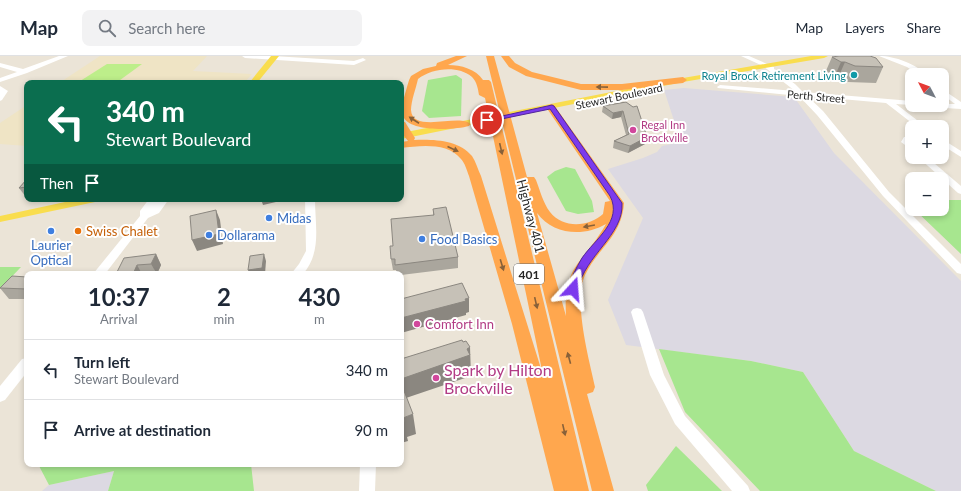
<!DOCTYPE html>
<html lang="en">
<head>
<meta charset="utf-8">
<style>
  body { margin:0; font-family:Lato,sans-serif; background:#f2f2f3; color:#1f2937; height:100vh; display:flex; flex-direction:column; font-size:15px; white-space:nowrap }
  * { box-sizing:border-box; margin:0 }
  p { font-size:13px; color:#747a83 }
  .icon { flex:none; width:22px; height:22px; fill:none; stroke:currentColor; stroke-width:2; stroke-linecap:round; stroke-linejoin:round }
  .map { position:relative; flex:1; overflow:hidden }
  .sheet { position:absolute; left:24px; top:215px; width:380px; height:196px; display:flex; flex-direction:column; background:#fff; border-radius:8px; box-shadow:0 2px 6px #0003 }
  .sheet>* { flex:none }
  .banner { position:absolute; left:24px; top:24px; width:380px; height:122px; border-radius:8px; box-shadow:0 2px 6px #0003; background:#0b6e4f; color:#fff; overflow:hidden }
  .needle { width:26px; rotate:311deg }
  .tools { position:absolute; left:905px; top:12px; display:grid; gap:8px }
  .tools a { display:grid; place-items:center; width:44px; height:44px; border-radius:8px; background:#fff; box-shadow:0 2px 6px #0003; font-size:20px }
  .pin { position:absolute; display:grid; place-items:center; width:34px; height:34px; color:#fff; margin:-17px; border:2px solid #fff; border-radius:50%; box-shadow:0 1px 4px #0007 }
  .me { position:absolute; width:44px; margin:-22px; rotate:19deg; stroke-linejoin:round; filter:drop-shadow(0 0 3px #0008) }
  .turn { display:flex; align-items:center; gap:14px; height:84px; padding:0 16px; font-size:18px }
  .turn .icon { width:52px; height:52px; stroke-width:2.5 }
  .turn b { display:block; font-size:28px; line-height:34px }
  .then { display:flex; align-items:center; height:38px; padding:0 16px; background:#0003; gap:8px; font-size:15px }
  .eta { display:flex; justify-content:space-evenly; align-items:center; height:68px; text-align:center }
  .eta b { font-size:24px; font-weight:700; line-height:28px }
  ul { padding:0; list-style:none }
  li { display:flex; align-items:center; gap:12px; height:60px; padding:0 16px; border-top:1px solid #e0e1e3 }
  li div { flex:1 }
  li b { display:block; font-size:15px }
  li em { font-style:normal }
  header { display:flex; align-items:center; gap:24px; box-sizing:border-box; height:56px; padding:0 20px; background:#fff; border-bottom:1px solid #e0e1e3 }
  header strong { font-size:19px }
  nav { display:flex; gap:22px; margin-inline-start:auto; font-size:14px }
  .search { width:280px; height:36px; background:#f2f2f3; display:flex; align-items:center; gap:10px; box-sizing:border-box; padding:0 14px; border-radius:8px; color:#747a83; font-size:15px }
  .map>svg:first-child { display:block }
  .industrial { fill:#dcd9e2 }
  .education { fill:#efe4c5 }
  .green { fill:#a7e68f }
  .pitch { fill:#bdee8a }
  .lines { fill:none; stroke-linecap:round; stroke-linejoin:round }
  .minor { fill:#fff; fill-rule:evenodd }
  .major { fill:#f9dd4e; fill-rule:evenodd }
  .highway { fill:#ffa74e; fill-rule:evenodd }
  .wall { fill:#aaa69d }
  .shaded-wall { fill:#8b8780 }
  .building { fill:#c6c1b7; stroke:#8b8780 }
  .oneway { fill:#886139 }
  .route { fill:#7c3aed; stroke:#51269a }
  .culture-dot { fill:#0f9aa8; stroke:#fff; stroke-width:1.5 }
  .hotel-dot { fill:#d1479c; stroke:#fff; stroke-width:1.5 }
  .shop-dot { fill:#3f7fe0; stroke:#fff; stroke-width:1.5 }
  .food-dot { fill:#e8710a; stroke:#fff; stroke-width:1.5 }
  .labels { text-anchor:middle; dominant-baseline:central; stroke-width:4; stroke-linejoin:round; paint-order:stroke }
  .far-culture-label { font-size:11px; fill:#0d838f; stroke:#fff; text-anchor:end }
  .far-street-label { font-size:11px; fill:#272727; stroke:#fff }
  .far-hotel-label { font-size:11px; fill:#b23c85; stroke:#fff; text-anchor:start }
  .shield { fill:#fff; stroke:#686868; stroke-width:1 }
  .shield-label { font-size:12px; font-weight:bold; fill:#272727 }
  .street-label { font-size:13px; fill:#272727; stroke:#fff }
  .shop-label { font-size:13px; fill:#366cbe; stroke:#fff; text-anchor:start }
  .food-label { font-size:13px; fill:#c56008; stroke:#fff; text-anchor:start }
  .hotel-label { font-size:13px; fill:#b23c85; stroke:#fff; text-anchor:start }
  .near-hotel-label { font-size:16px; fill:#b23c85; stroke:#fff; text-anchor:start }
</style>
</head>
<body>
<header>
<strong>Map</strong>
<div class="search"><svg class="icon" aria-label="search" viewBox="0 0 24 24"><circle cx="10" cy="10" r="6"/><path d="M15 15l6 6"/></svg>Search here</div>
<nav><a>Map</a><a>Layers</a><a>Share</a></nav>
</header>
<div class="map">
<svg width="961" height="435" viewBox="0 0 961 435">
  <rect width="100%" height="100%" fill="#ebe4d7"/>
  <!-- industrial -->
  <g class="industrial">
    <polygon points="684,32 794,41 834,97 961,225 961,435 936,435 854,395 803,316 751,305 626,289 608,244 643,162 608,113 643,102 657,96 662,90 681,86 664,34"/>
    <polygon points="114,415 108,435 42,435 49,429"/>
  </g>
  <!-- education -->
  <g class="education">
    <polygon points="100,0 207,0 193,15 252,18 244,27 59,27"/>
    <polygon points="27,49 27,90 0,88 0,67"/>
  </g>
  <!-- green -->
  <g class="green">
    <polygon points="456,19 462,23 461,60 429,62 422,55 428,24"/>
    <polygon points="566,111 575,113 592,145 594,156 578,158 566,155 547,121 555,115"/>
    <polygon points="942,144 961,144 961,198 914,153 942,153"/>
    <polygon points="0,211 21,211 0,233"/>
    <polygon points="659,293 751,305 803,316 854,395 936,435 760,435 685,356"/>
    <polygon points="676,390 722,435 648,435 646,429"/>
    <polygon points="38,408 251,408 254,435 108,435 114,415 49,429"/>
  </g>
  <!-- pitch -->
  <polygon class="pitch" points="107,8 142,8 116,27 77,27"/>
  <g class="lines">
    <!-- minor -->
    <g class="minor">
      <polygon points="59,0 68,0 27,17 0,26 0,22 17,16 0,11 0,7 23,13"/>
      <polygon points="242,0 273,0 354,5 363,2 366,4 354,9 245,2"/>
      <polygon points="741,0 749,0 774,11 774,13 795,28 803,36 912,45 912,49 896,48 926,71 917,71 886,47 807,40 823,55 889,136 961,208 961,218 957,217 883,140 817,59 799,40 718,32 717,31 720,29 795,35 763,10"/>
      <path d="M879,0C895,0 916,8 927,19H919L907,11Z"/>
      <polygon points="0,30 8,35 2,44 0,45"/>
      <polygon points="942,33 961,46 961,53 929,51 928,49 942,49 942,48 955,48 942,38"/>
      <polygon points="904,81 912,81 912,85 909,86 912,88 912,94 901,86"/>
      <polygon points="942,83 961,95 961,101 942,89"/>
      <polygon points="918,101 927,101 961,130 961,138 958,137"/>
      <polygon points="149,143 159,143 151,154 159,143 169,143 159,157 148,162 105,218 93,218 140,160 140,155"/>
      <path d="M305,143H315C315,170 322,196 303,218H291L299,208L306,195Z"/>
      <polygon points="637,252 641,253 643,256 664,319 685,360 748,430 750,435 732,435 675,368 650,319 631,256 633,253"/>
      <polygon points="27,302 27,316 5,344 0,346 0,330 22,303"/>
      <polygon points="360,408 376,408 375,435 359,435"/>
    </g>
    <!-- major -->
    <g class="major">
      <polygon points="271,0 279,0 257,27 249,27"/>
      <polygon points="811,0 828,0 824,2 683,26 401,83 401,77 683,22"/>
      <polygon points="79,143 100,143 95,146 0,166 0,160"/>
    </g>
    <!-- highway -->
    <g class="highway">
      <path d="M456,0H467L448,9C461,9 476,13 483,24H489L491,26L589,435H554L512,268L469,120C467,115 465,107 461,103C447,86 420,90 401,92V86L408,85L401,76V65L405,66L415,82L414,84C433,83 459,84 472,100C476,106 478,114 481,120L543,319L485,42L479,39C478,33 477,26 472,21C458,9 432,12 418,23C416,32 411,45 411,54C412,78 461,57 470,68L469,70C455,74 412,76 404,62C399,54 403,46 405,38C407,32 408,25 411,20L423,13L436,10L437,7Z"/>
      <path d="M486,0H494L527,121H534L536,124C540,134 543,147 550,156C563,173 589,171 603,158L605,146L610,145L546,51L551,48L554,49L624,147C622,180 598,192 585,219C573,245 589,303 595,331L593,336L587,338L614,435H592ZM537,157C553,179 584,181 606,168C584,207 563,208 566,260Z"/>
      <polygon points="501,0 509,0 515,7 532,16 581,28 622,28 683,21 687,24 683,27 622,34 581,34 526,20 509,11"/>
    </g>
  </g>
  <!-- wall -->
  <g class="wall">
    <polygon points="832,1 883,11 876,27 848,26 838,22 834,22 825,17"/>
    <polygon points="626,46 647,81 645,88 628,97 613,92 614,85 626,79 621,61 612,63 602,56 603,50"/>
    <polygon points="27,123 27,141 26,141 19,132"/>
    <polygon points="433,153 458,201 458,212 401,219 401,218 397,218 396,214 393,214 391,203 393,190 433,159"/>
    <polygon points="156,198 161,209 157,218 116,218"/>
    <polygon points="27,221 27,243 9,243 0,232"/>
  </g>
  <!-- shaded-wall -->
  <g class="shaded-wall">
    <polygon points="841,6 845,6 838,22 834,22"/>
    <polygon points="623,55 621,61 612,63 613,57"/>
    <polygon points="647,81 645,88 628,97 630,90"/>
    <polygon points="261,143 289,143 263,149"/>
    <polygon points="216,154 220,164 223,188 197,195 192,184"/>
    <polygon points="156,198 161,209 157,218 151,208"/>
    <polygon points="264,198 266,205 265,218 250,218 248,214"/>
    <polygon points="137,209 142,218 133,218"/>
    <polygon points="469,242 469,256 466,257 466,259 401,277 401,262"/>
    <polygon points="470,291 471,320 403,343 401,333 401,323"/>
    <polygon points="413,358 416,378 407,381 408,385 401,387 401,367 403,362"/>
  </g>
  <!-- building -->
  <g class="building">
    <polygon points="839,0 870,0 876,2 883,11 855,10 845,6 841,6 832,1"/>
    <polygon points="626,46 633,51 637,50 647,81 630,90 614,85 629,78 623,55 613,57 603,50"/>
    <polygon points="27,123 27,131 19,132"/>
    <polygon points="446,151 458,201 395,209 395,203 391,203 390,190 393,190 391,163 434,159 433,153"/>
    <polygon points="216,154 219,178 192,184 190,160"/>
    <polygon points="156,198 151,208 137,209 133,218 116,218 124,202"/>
    <polygon points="264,198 262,212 248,214 250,200"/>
    <polygon points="12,220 27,221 27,233 0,232"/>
    <polygon points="462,227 469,242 465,243 466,245 401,262 401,243"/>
    <polygon points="462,284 463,286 466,285 470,291 467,293 470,299 401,323 401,303"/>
    <polygon points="401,327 413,358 403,362 405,365 401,367"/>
  </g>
  <!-- one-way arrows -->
  <defs><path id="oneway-solid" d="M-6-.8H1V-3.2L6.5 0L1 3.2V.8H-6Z"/></defs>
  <g class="oneway">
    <use href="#oneway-solid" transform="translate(602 31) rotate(-179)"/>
    <use href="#oneway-solid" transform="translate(414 64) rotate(-147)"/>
    <use href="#oneway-solid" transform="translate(453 93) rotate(24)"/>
    <use href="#oneway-solid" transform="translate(501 93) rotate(77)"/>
    <use href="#oneway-solid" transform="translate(589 170) rotate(170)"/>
    <use href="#oneway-solid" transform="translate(502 209) rotate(73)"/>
    <use href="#oneway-solid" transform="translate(536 247) rotate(77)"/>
    <use href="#oneway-solid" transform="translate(569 302) rotate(-105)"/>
    <use href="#oneway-solid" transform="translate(564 374) rotate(77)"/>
  </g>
  <!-- route -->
  <path class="route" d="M552,49L554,50L622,147C624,179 585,199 578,233L573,236L568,233C571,222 576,212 582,202C595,183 623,165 610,140L550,53L487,66L484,64Z"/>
  <!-- markers -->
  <circle class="culture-dot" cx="854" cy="19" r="4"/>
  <g class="hotel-dot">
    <circle cx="633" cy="74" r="4"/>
    <circle cx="417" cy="268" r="4"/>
    <circle cx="436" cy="322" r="4"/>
  </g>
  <g class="shop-dot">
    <circle cx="269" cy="162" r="4"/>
    <circle cx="51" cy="175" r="4"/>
    <circle cx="209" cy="179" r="4"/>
    <circle cx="422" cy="183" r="4"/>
  </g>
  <circle class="food-dot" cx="78" cy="175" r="4"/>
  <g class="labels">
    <!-- far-culture labels -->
    <g class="far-culture-label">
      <text x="846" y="19">Royal Brock Retirement Living</text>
    </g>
    <!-- far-street labels -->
    <g class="far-street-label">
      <text transform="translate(619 40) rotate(-12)">Stewart Boulevard</text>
      <text transform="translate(816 40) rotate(5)">Perth Street</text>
    </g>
    <!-- far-hotel labels -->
    <g class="far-hotel-label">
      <text x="641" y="68">Regal Inn<tspan x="641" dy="13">Brockville</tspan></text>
    </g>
    <!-- shield labels -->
    <rect class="shield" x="514" y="208" width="30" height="20" rx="3"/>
    <g class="shield-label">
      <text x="529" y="218">401</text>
    </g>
    <!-- street labels -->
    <g class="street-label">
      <text transform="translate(531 160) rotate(75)">Highway 401</text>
    </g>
    <!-- shop labels -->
    <g class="shop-label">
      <text x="277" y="162">Midas</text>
      <text x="217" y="179">Dollarama</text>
      <text x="430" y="183">Food Basics</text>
      <text x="51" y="189" text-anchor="middle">Laurier<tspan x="51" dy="15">Optical</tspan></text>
    </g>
    <!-- food labels -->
    <g class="food-label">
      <text x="86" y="175">Swiss Chalet</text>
    </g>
    <!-- hotel labels -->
    <g class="hotel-label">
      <text x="425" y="268">Comfort Inn</text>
    </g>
    <!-- near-hotel labels -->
    <g class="near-hotel-label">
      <text x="444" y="313">Spark by Hilton<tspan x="444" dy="18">Brockville</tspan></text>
    </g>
  </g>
</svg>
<div class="tools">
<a><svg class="needle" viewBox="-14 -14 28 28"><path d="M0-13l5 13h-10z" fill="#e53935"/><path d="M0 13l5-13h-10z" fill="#747a83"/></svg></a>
<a>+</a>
<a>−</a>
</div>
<div class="pin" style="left:487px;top:64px;background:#d93025"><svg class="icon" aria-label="arrive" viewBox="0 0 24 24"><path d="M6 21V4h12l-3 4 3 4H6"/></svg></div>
<svg class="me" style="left:573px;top:233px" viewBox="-20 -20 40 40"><path d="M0-17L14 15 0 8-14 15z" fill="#7c3aed" stroke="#fff" stroke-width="4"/></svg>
<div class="banner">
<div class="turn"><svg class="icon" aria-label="left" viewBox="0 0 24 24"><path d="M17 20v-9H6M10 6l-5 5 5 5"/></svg><div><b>340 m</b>Stewart Boulevard</div></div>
<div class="then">Then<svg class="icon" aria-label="arrive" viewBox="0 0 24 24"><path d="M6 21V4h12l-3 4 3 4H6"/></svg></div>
</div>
<section class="sheet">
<div class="eta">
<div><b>10:37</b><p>Arrival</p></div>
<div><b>2</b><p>min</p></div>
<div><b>430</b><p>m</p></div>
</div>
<ul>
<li><svg class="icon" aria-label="left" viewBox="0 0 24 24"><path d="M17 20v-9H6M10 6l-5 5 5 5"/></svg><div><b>Turn left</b><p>Stewart Boulevard</p></div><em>340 m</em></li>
<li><svg class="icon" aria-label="arrive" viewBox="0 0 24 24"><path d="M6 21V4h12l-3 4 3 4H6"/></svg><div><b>Arrive at destination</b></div><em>90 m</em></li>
</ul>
</section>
</div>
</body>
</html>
